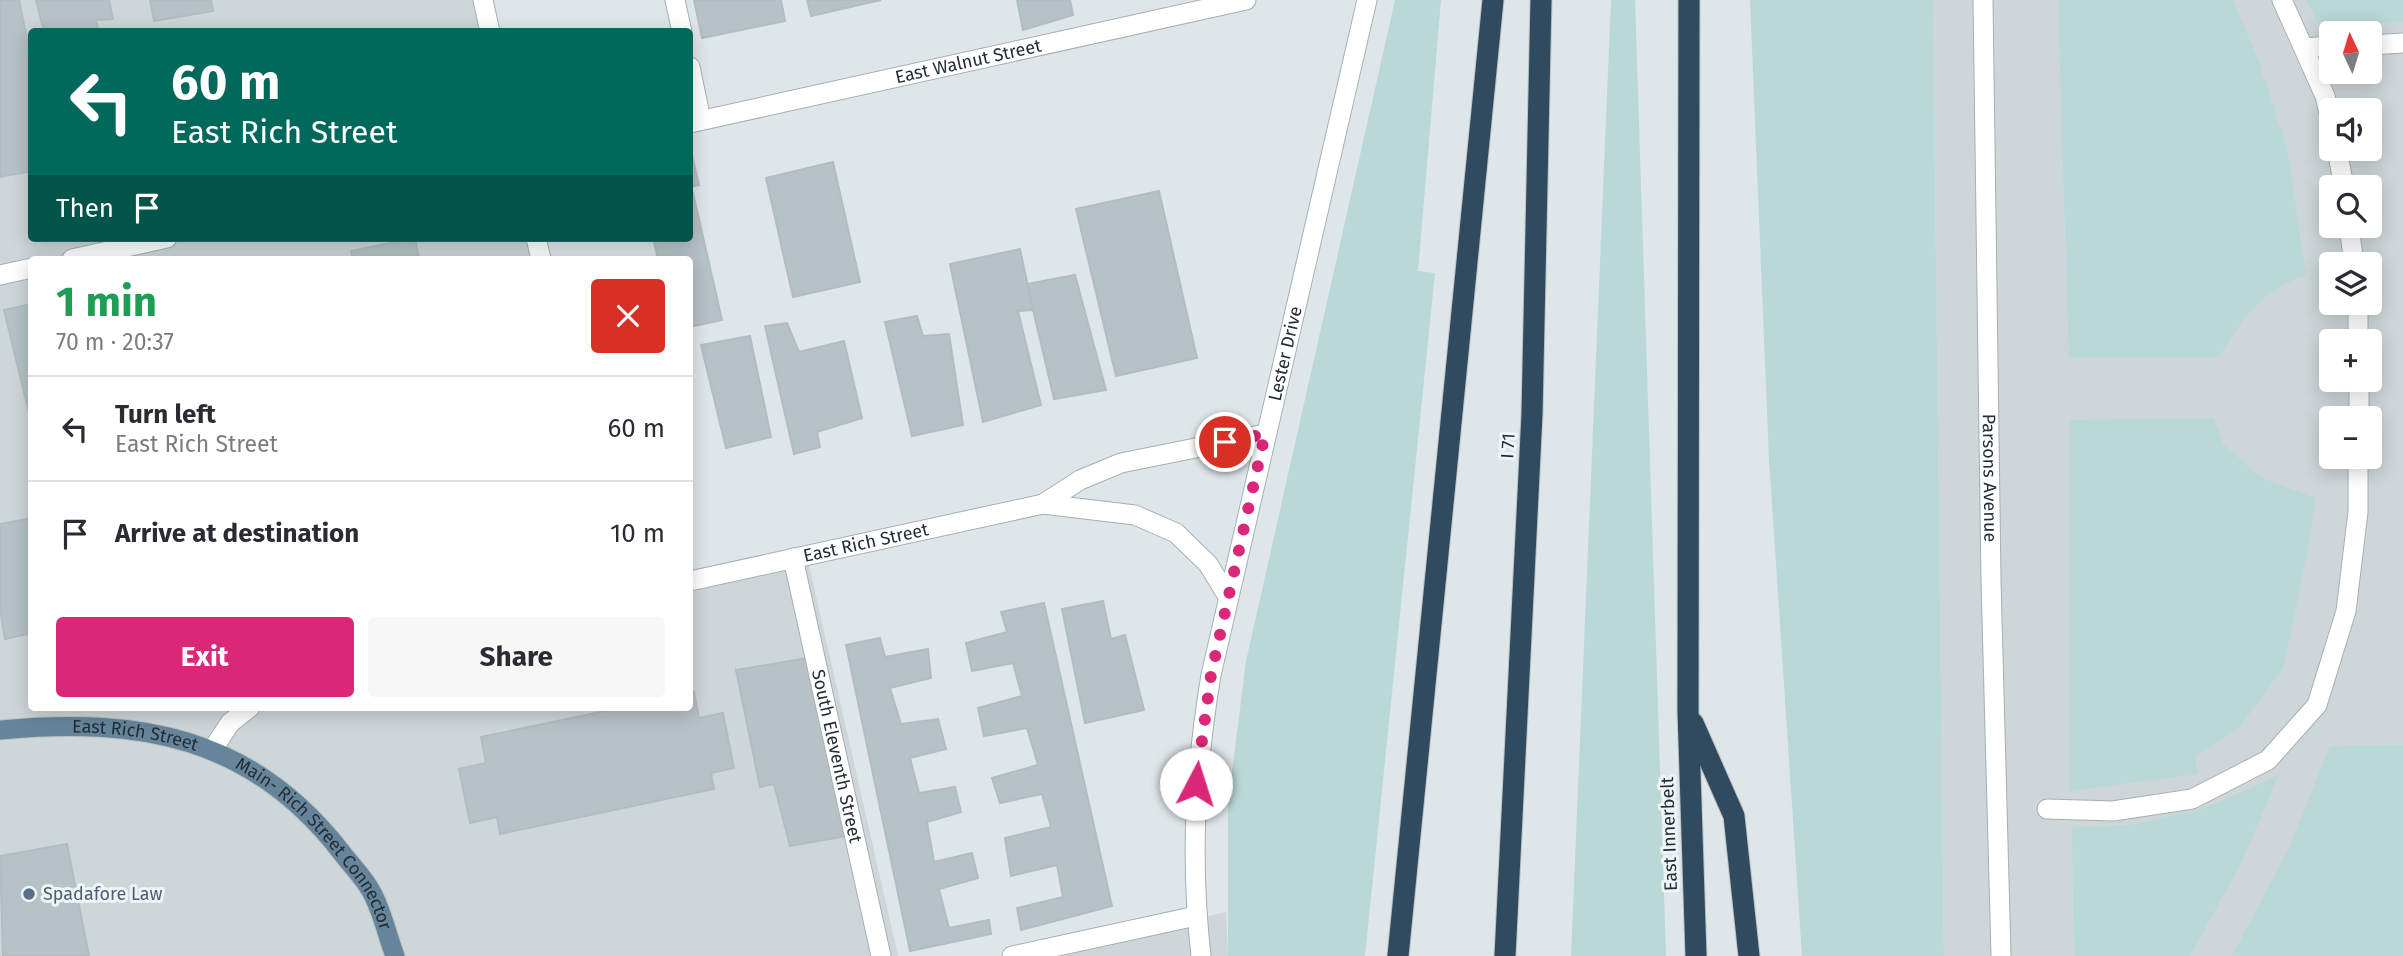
<!DOCTYPE html>
<html lang="en">
<head>
<meta charset="utf-8">
<style>
  body { margin:0; font-family:"Fira Sans",sans-serif; background:#f7f7f7; color:#2b2b33; height:100vh; display:flex; flex-direction:column; font-size:26px; white-space:nowrap }
  * { box-sizing:border-box; margin:0 }
  p { font-size:23px; color:#7c7c81 }
  .icon { flex:none; width:38px; height:38px; fill:none; stroke:currentColor; stroke-width:2; stroke-linecap:round; stroke-linejoin:round }
  .map { position:relative; flex:1; overflow:hidden }
  .panel { position:absolute; left:28px; top:256px; width:665px; height:455px; display:flex; flex-direction:column; background:#fff; border-radius:7px; box-shadow:0 4px 18px #0003 }
  .panel>* { flex:none }
  .banner { position:absolute; left:28px; top:28px; width:665px; height:214px; border-radius:7px; box-shadow:0 4px 18px #0003; background:#00695c; color:#fff; overflow:hidden }
  .needle { width:46px; rotate:356deg }
  .controls { position:absolute; left:2319px; top:21px; display:grid; gap:14px }
  .controls a { display:grid; place-items:center; width:63px; height:63px; border-radius:7px; background:#fff; box-shadow:0 4px 18px #0003; font-size:35px }
  .pin { position:absolute; display:grid; place-items:center; width:60px; height:60px; color:#fff; margin:-30px; border:4px solid #fff; border-radius:50%; box-shadow:0 2px 7px #0007 }
  .me { position:absolute; width:77px; margin:-38px; rotate:5deg; stroke-linejoin:round; filter:drop-shadow(0 0 5px #0008) }
  .turn { display:flex; align-items:center; gap:24px; height:147px; padding:0 28px; font-size:32px }
  .turn .icon { width:91px; height:91px; stroke-width:2.5 }
  .turn b { display:block; font-size:49px; line-height:60px }
  .then { display:flex; align-items:center; height:66px; padding:0 28px; background:#0003; gap:14px; font-size:26px }
  .round { display:grid; place-items:center; flex:none; width:74px; height:74px; border-radius:7px; background:#f7f7f7 }
  .head { display:flex; align-items:center; justify-content:space-between; height:119px; padding:0 28px }
  h1 { font-size:42px; font-weight:700; line-height:52px; color:#1e9e55 }
  .action { display:flex; gap:14px; margin-top:auto; padding:14px 28px }
  .action a { flex:1; height:80px; border-radius:7px; background:#db2777; color:#fff; font-size:28px; font-weight:700; line-height:80px; text-align:center }
  .action a+a { background:#f7f7f7; color:#2b2b33 }
  ul { padding:0; list-style:none }
  li { display:flex; align-items:center; gap:21px; height:105px; padding:0 28px; border-top:2px solid #e1e1e2 }
  li div { flex:1 }
  li b { display:block; font-size:26px }
  li em { font-style:normal }
  .map>svg:first-child { display:block }
  .built { fill:#cdd6d8; fill-rule:evenodd }
  .green { fill:#b9d8d6 }
  .building { fill:#b7c2c6; stroke:#b2bdc1; stroke-width:2 }
  .lines { fill:none; stroke-linecap:round; stroke-linejoin:round }
  .service-casing { stroke:#a6afb4; stroke-width:21 }
  .minor-casing { stroke:#a6afb4; stroke-width:21 }
  .tertiary-casing { stroke:#a6afb4; stroke-width:21 }
  .primary-casing { stroke:#bcc0c3; stroke-width:21 }
  .motorway-casing { stroke:#bcc0c3; stroke-width:23 }
  .service { stroke:#fff; stroke-width:19 }
  .minor { stroke:#fff; stroke-width:19 }
  .tertiary { stroke:#fff; stroke-width:19 }
  .primary { stroke:#67859a; stroke-width:19 }
  .motorway { stroke:#304a60; stroke-width:21 }
  .route { stroke:#db2777; stroke-width:12; stroke-dasharray:0 21.6 }
  .service-dot { fill:#5c6f8a; stroke:#eff5f6; stroke-width:2.5 }
  .labels { text-anchor:middle; dominant-baseline:central; stroke-width:6; stroke-linejoin:round; paint-order:stroke }
  .street-label { font-size:18px; fill:#212e37; stroke:#eff5f6 }
  .service-label { font-size:18px; fill:#4e5e75; stroke:#eff5f6; text-anchor:start }
</style>
</head>
<body>
<div class="map">
<svg width="2403" height="956" viewBox="0 0 2403 956">
  <rect width="100%" height="100%" fill="#dfe6e9"/>
  <!-- built -->
  <g class="built">
    <polygon points="0,0 483,0 490,31 32,32 32,238 545,238 549,259 32,259 32,707 690,707 690,574 806,552 898,956 0,956"/>
    <path d="M1933,0H2403V956H1944ZM2331,33H2370V72H2331ZM2331,110H2370V149H2331ZM2331,187H2370V226H2331ZM2331,264H2370V303H2331ZM2331,341H2370V380H2331ZM2331,418H2370V457H2331Z"/>
    <polygon points="1226,912 1228,956 1035,956"/>
  </g>
  <!-- green -->
  <g class="green">
    <polygon points="1395,0 1441,0 1418,271 1435,273 1365,956 1228,956 1228,804 1246,661"/>
    <polygon points="1611,0 1635,0 1666,956 1571,956"/>
    <polygon points="1750,0 1933,0 1944,956 1802,956 1769,459"/>
    <path d="M2058,0H2233L2258,60L2287,148L2306,275C2259,292 2244,317 2219,357H2069Z"/>
    <polygon points="2306,0 2403,0 2403,22 2320,25"/>
    <polygon points="2214,418 2223,444 2262,478 2315,498 2310,540 2283,668 2238,729 2195,756 2197,774 2070,791 2070,420"/>
    <polygon points="2403,745 2403,956 2232,956 2289,848 2330,746"/>
    <polygon points="2278,776 2243,859 2190,956 2074,956 2072,828 2131,825 2203,809"/>
  </g>
  <!-- building -->
  <g class="building">
    <polygon points="0,0 19,0 32,64 32,171 0,177"/>
    <polygon points="36,0 109,0 113,19 96,20 99,32 44,32"/>
    <polygon points="150,0 211,0 213,11 154,21"/>
    <polygon points="694,0 781,0 785,21 702,38"/>
    <polygon points="807,0 881,0 811,16"/>
    <polygon points="1017,0 1070,0 1073,15 1023,30"/>
    <polygon points="690,147 699,185 690,187"/>
    <polygon points="833,162 860,282 793,297 766,178"/>
    <polygon points="1159,191 1197,358 1116,376 1076,209"/>
    <polygon points="693,193 722,320 690,327 690,259 658,259 653,238 690,238 690,194"/>
    <polygon points="415,238 419,259 353,259 351,251"/>
    <polygon points="1020,249 1033,310 1018,311 1041,405 983,422 950,264"/>
    <polygon points="1075,275 1106,390 1054,399 1027,284"/>
    <polygon points="32,304 32,425 4,310"/>
    <polygon points="917,316 923,336 949,334 963,425 912,436 885,322"/>
    <polygon points="787,323 799,352 844,341 862,418 817,432 820,447 794,454 765,326"/>
    <polygon points="750,336 771,437 726,448 701,345"/>
    <polygon points="32,518 32,633 5,639 0,608 0,524"/>
    <polygon points="1103,601 1111,639 1125,635 1144,710 1085,723 1062,609"/>
    <polygon points="1044,603 1112,906 1021,930 1017,908 1063,897 1057,865 1011,876 1005,838 1051,827 1042,794 1000,803 992,778 1038,765 1027,728 984,736 978,708 1022,696 1013,663 972,671 966,643 1007,632 1001,612"/>
    <polygon points="880,638 885,657 928,649 931,678 890,688 901,724 938,719 946,749 910,758 919,793 955,787 961,812 927,822 934,862 972,853 978,878 939,889 949,928 989,920 991,934 910,951 846,645"/>
    <polygon points="808,658 846,836 790,846 774,784 760,787 736,670"/>
    <polygon points="694,692 699,718 723,713 734,768 711,773 714,789 500,834 497,817 470,823 459,769 486,763 481,737 624,707 690,707 690,693"/>
    <polygon points="67,844 89,956 3,956 0,856"/>
  </g>
  <g class="lines">
    <!-- service casing -->
    <g class="service-casing">
      <g id="service">
        <polyline points="483,0 490,32"/>
        <polyline points="675,0 682,32"/>
        <polyline points="2282,0 2325,96 2331,121"/>
        <polyline points="2370,45 2403,43"/>
        <polyline points="2304,48 2331,46"/>
        <polyline points="690,67 701,120"/>
        <path id="s1" d="M690,123L1246,0"/>
        <polyline points="2337,149 2344,187"/>
        <polyline points="2349,226 2354,264"/>
        <polyline points="536,238 541,259"/>
        <polyline points="72,259 167,238"/>
        <polyline points="0,275 32,268"/>
        <polyline points="2358,303 2358,341"/>
        <polyline points="2359,418 2359,380"/>
        <path id="s2" d="M793,558L881,956"/>
        <polyline points="2047,809 2113,811 2192,799 2268,760 2317,705 2346,611 2358,512 2358,457"/>
        <polyline points="1012,956 1196,916"/>
      </g>
    </g>
    <!-- minor casing -->
    <g class="minor-casing">
      <g id="minor">
        <polyline points="1043,504 1080,480 1121,463 1265,434"/>
        <path id="s3" d="M690,581L1043,504L1135,515L1176,533L1208,564L1227,595"/>
        <polyline points="213,749 230,723 250,707"/>
        <path id="s4" d="M1201,956C1190,858 1195,772 1211,675L1367,0"/>
      </g>
    </g>
    <!-- tertiary casing -->
    <g class="tertiary-casing">
      <g id="tertiary">
        <path id="s5" d="M1983,0L1991,580L2001,956"/>
      </g>
    </g>
    <!-- primary casing -->
    <g class="primary-casing">
      <g id="primary">
        <path id="s6" d="M0,730C139,717 252,736 342,853C351,865 364,878 371,891C382,910 387,935 395,956"/>
      </g>
    </g>
    <!-- motorway casing -->
    <g class="motorway-casing">
      <g id="motorway">
        <polyline points="1689,0 1688,711 1696,956"/>
        <polyline points="1693,723 1734,816 1749,956"/>
        <polyline points="1398,956 1493,0"/>
        <polyline points="1505,956 1532,414 1541,0"/>
      </g>
    </g>
    <!-- service -->
    <use href="#service" class="service"/>
    <!-- minor -->
    <use href="#minor" class="minor"/>
    <!-- tertiary -->
    <use href="#tertiary" class="tertiary"/>
    <!-- primary -->
    <use href="#primary" class="primary"/>
    <!-- motorway -->
    <use href="#motorway" class="motorway"/>
  </g>
  <g class="lines">
    <!-- route -->
    <polyline class="route" points="1196,784 1211,675 1265,434 1225,442"/>
  </g>
  <!-- markers -->
  <circle class="service-dot" cx="29" cy="894" r="7"/>
  <g class="labels">
    <!-- street labels -->
    <g class="street-label">
      <text stroke="none"><textPath href="#s1" startOffset="285">East Walnut Street</textPath></text>
      <text stroke="none"><textPath href="#s4" startOffset="612">Lester Drive</textPath></text>
      <text transform="translate(1508 446) rotate(-87)">I 71</text>
      <text stroke="none"><textPath href="#s5" startOffset="478">Parsons Avenue</textPath></text>
      <text stroke="none"><textPath href="#s3" startOffset="180">East Rich Street</textPath></text>
      <text stroke="none"><textPath href="#s6" startOffset="136">East Rich Street</textPath></text>
      <text stroke="none"><textPath href="#s2" startOffset="203">South Eleventh Street</textPath></text>
      <text transform="translate(1669 834) rotate(-92)">East Innerbelt</text>
      <text stroke="none"><textPath href="#s6" startOffset="357">Main- Rich Street Connector</textPath></text>
    </g>
    <!-- service labels -->
    <g class="service-label">
      <text x="43" y="894">Spadafore Law</text>
    </g>
  </g>
</svg>
<div class="controls">
<a><svg class="needle" viewBox="-14 -14 28 28"><path d="M0-13l5 13h-10z" fill="#e53935"/><path d="M0 13l5-13h-10z" fill="#7c7c81"/></svg></a>
<a><svg class="icon" aria-label="sound" viewBox="0 0 24 24"><path d="M4 9h4l5-4v14l-5-4H4zM17 9q2 3 0 6"/></svg></a>
<a><svg class="icon" aria-label="search" viewBox="0 0 24 24"><circle cx="10" cy="10" r="6"/><path d="M15 15l6 6"/></svg></a>
<a><svg class="icon" aria-label="layers" viewBox="0 0 24 24"><path d="M12 4l9 5-9 5-9-5zM3 14l9 5 9-5"/></svg></a>
<a>+</a>
<a>−</a>
</div>
<div class="pin" style="left:1225px;top:442px;background:#d93025"><svg class="icon" aria-label="arrive" viewBox="0 0 24 24"><path d="M6 21V4h12l-3 4 3 4H6"/></svg></div>
<svg class="me" style="left:1196px;top:784px" viewBox="-20 -20 40 40"><circle r="19" fill="#fff"/><path d="M0-13L10 11 0 6-10 11z" fill="#db2777"/></svg>
<div class="banner">
<div class="turn"><svg class="icon" aria-label="left" viewBox="0 0 24 24"><path d="M17 20v-9H6M10 6l-5 5 5 5"/></svg><div><b>60 m</b>East Rich Street</div></div>
<div class="then">Then<svg class="icon" aria-label="arrive" viewBox="0 0 24 24"><path d="M6 21V4h12l-3 4 3 4H6"/></svg></div>
</div>
<section class="panel">
<div class="head"><div><h1>1 min</h1><p>70 m · 20:37</p></div><a class="round" style="background:#d93025;color:#fff"><svg class="icon" aria-label="close" viewBox="0 0 24 24"><path d="M6 6l12 12M18 6L6 18"/></svg></a></div>
<ul>
<li><svg class="icon" aria-label="left" viewBox="0 0 24 24"><path d="M17 20v-9H6M10 6l-5 5 5 5"/></svg><div><b>Turn left</b><p>East Rich Street</p></div><em>60 m</em></li>
<li><svg class="icon" aria-label="arrive" viewBox="0 0 24 24"><path d="M6 21V4h12l-3 4 3 4H6"/></svg><div><b>Arrive at destination</b></div><em>10 m</em></li>
</ul>
<div class="action"><a>Exit</a><a>Share</a></div>
</section>
</div>
</body>
</html>
